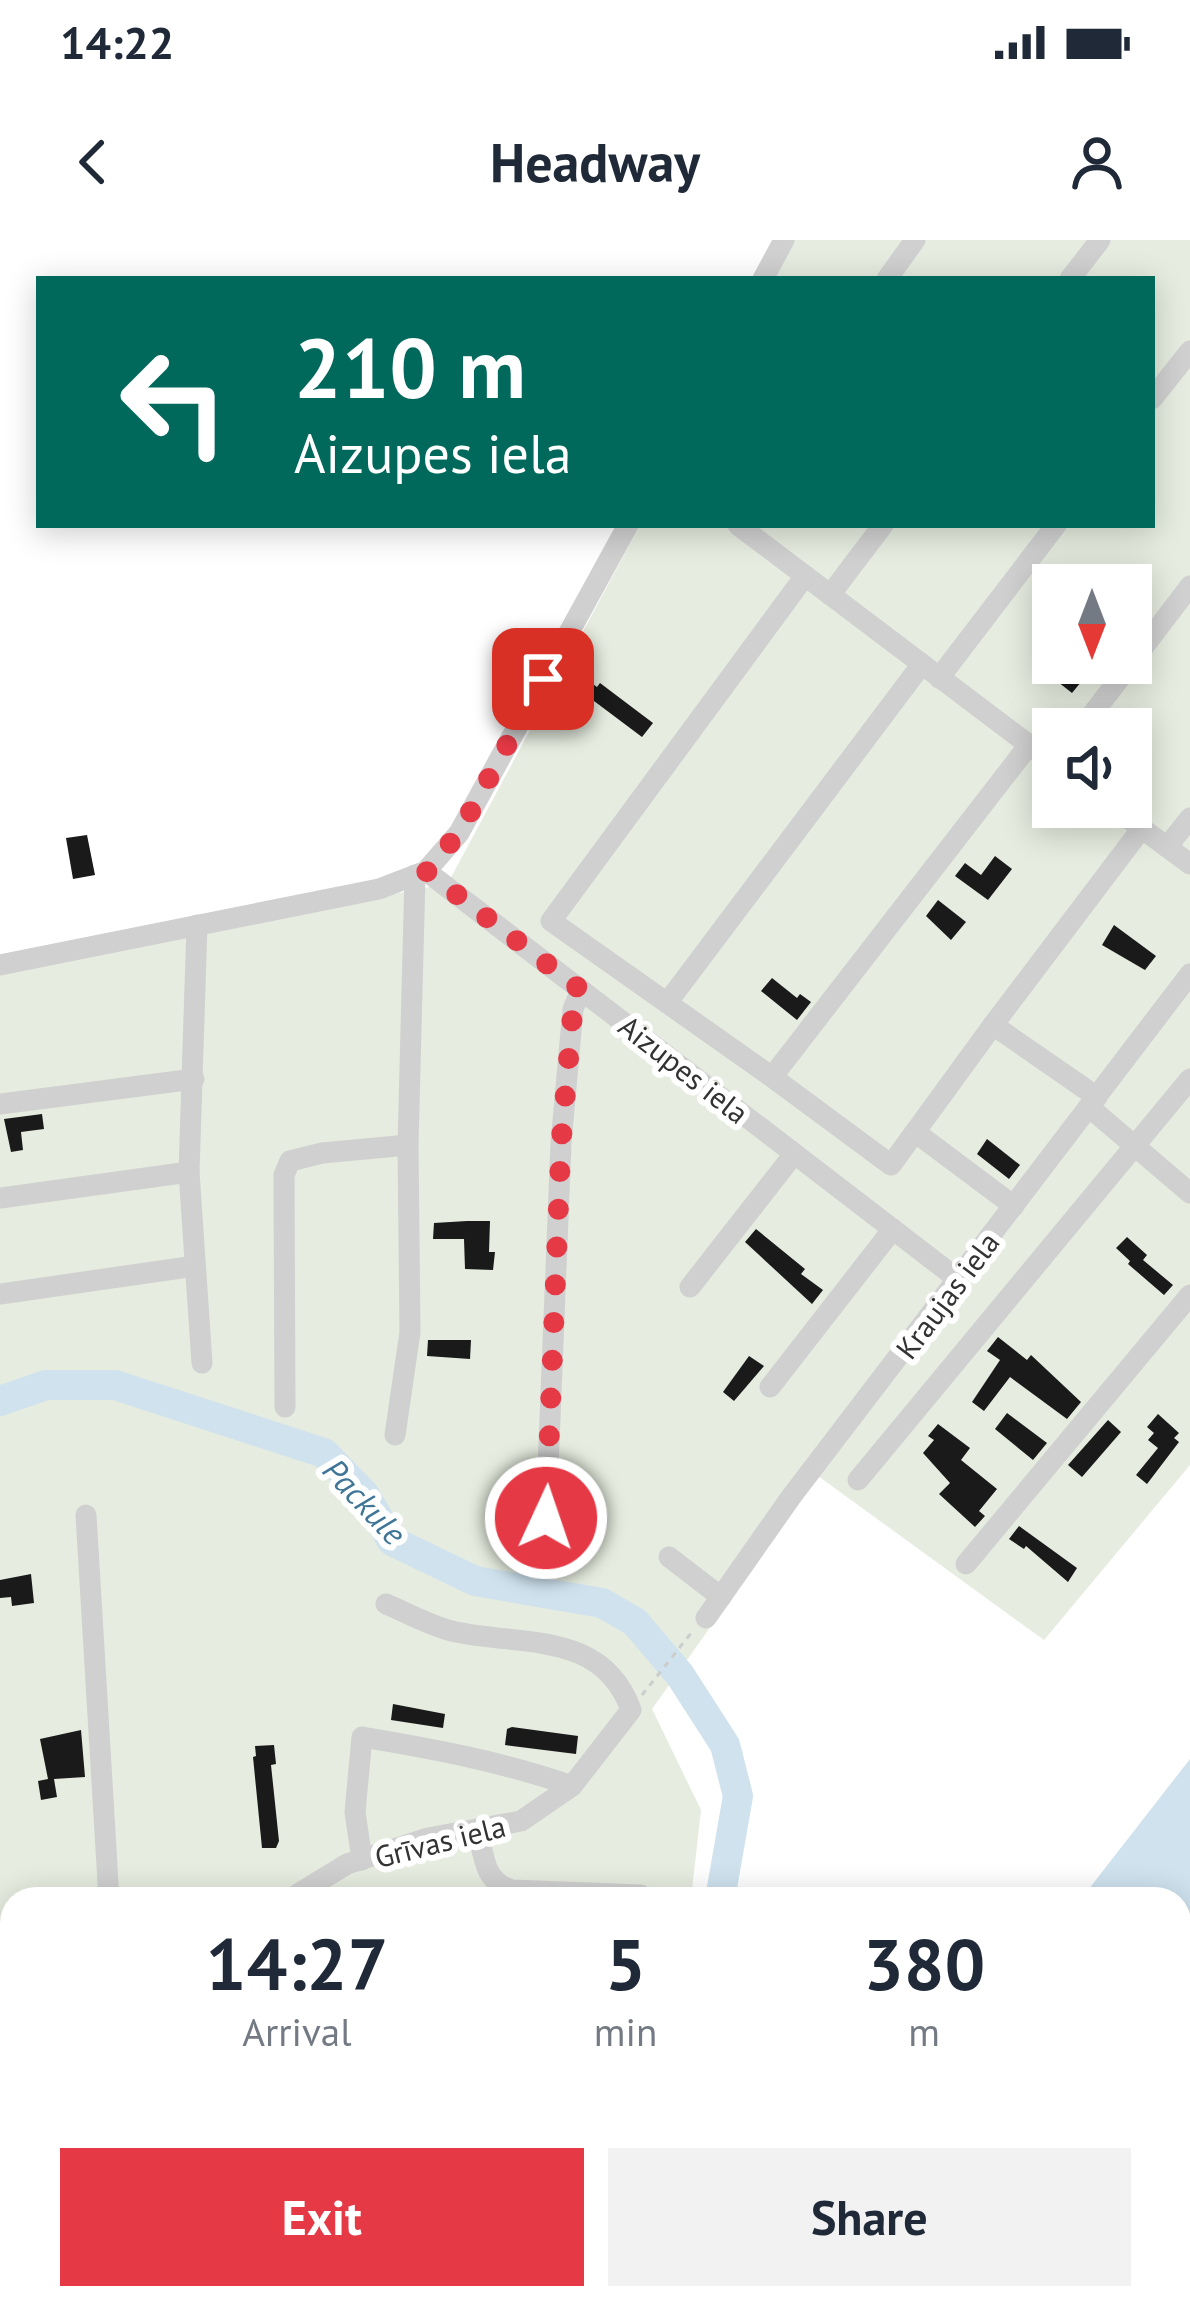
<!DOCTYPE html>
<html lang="en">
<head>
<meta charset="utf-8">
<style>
  body { margin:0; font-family:"PT Sans",sans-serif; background:#f2f2f3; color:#1f2937; height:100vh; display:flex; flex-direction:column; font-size:45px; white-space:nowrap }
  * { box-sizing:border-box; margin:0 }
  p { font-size:39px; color:#747a83 }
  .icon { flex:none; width:66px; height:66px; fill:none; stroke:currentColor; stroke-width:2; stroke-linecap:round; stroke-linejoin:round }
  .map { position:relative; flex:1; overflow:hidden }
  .side { position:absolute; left:0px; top:1647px; width:1191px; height:423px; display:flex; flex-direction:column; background:#fff; border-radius:36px 36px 0 0; box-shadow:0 6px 30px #0003 }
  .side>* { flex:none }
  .hud { position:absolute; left:36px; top:36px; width:1119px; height:252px; border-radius:0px; box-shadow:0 6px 30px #0003; background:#00695c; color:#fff; overflow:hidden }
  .needle { width:78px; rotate:180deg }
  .fabs { position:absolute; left:1032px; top:324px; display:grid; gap:24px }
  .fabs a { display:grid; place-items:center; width:120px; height:120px; border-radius:0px; background:#fff; box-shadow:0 6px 30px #0003; font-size:60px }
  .pin { position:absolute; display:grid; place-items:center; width:102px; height:102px; color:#fff; margin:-51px; border-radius:24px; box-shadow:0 6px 18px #0006 }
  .me { position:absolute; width:132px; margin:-66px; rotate:3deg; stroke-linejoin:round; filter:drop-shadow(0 0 9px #0008) }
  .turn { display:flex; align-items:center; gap:42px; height:252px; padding:0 60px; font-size:54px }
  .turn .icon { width:156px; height:156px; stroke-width:2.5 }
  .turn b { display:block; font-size:84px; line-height:102px }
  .eta { display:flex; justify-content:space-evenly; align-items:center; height:204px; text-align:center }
  .eta b { font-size:72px; font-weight:800; line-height:84px }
  .button { display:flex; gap:24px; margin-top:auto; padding:24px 60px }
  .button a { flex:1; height:138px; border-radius:0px; background:#e63946; color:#fff; font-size:48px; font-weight:800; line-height:138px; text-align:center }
  .button a+a { background:#f2f2f3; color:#1f2937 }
  .status { display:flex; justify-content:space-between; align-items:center; height:84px; padding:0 60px; background:#fff; direction:ltr }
  .status svg { height:33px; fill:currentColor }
  header { display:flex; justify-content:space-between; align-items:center; height:156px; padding:0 60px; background:#fff; font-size:54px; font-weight:800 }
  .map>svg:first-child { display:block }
  .green { fill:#e6ecdf; fill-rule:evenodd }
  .water { fill:#cfe2ee }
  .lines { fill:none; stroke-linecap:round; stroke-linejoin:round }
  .river { stroke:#cfe2ee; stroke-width:30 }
  .building { fill:#1a1a1a }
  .path { stroke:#cdcdcd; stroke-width:3; stroke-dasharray:6 6; stroke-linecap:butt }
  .minor { stroke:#d0d0d0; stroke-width:21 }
  .route { stroke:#e63946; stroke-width:21; stroke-dasharray:0 37.8 }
  .labels { text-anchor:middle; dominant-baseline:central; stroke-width:12; stroke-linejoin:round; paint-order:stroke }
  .street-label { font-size:30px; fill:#333; stroke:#fff }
  .water-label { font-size:33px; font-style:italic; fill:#3f7597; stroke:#fff }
</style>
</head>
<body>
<div class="status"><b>14:22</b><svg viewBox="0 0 49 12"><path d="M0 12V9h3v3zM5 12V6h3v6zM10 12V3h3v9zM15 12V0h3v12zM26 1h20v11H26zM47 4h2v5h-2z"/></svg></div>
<header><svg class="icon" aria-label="back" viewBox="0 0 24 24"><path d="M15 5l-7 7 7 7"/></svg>Headway<svg class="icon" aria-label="person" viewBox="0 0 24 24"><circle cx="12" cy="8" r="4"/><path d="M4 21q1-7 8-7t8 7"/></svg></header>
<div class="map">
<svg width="1190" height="2068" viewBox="0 0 1190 2068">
  <rect width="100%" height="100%" fill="#fff"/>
  <!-- green -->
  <path class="green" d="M792,0H1190V1225L1044,1400L818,1236L652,1469L701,1570L691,1659H12V1715L0,1717V735L448,643L640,285H1152V39H771ZM1053,345H1131V423H1053ZM1053,489H1131V567H1053Z"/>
  <!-- water -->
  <polygon class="water" points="1190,1519 1190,2068 857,2068 862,2058 1179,2058 1179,1659 1081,1659"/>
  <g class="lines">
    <!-- river -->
    <polyline class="river" points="0,1161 46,1145 115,1145 324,1213 364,1254 392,1301 475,1341 602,1363 635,1382 680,1435 725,1505 738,1556 720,1659"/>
  </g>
  <!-- building -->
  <g class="building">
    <polygon points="1034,423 1069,423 1086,436 1072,453"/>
    <polygon points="590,442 597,447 600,443 653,483 642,497 594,461 581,456"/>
    <polygon points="87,595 95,635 73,639 66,598"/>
    <polygon points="995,616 1012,629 988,660 955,636 965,623 981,635"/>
    <polygon points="938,660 966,682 951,700 926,676"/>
    <polygon points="1114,685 1156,716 1145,730 1102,705"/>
    <polygon points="772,738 797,758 800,754 811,762 797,780 761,751"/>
    <polygon points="42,874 44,889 21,892 23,910 11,912 4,879"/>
    <polygon points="987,899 1020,925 1009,939 977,914"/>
    <polygon points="467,981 490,981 489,1012 495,1012 493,1030 465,1029 464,999 433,999 434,983"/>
    <polygon points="756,989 805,1029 801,1034 823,1050 812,1064 745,1002"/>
    <polygon points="1127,997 1147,1015 1143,1020 1173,1045 1164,1055 1128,1024 1130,1021 1116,1008"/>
    <polygon points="998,1097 1027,1120 1031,1115 1081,1162 1067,1179 1010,1137 984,1171 972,1162 1000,1120 987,1111"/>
    <polygon points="428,1100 471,1100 470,1119 427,1116"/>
    <polygon points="749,1116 764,1126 734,1161 723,1152"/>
    <polygon points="1007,1173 1047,1203 1033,1220 995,1189"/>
    <polygon points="1158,1174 1179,1193 1174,1198 1179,1202 1147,1244 1136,1235 1158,1208 1148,1200 1154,1193 1147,1187"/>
    <polygon points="1108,1180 1121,1192 1082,1237 1068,1225"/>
    <polygon points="938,1184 970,1208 961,1220 997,1249 979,1271 985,1276 975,1287 939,1254 950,1243 923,1213 934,1200 928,1196"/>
    <polygon points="1019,1286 1077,1328 1068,1342 1026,1306 1024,1309 1009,1299"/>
    <polygon points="31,1334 34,1363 12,1366 11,1357 0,1358 0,1340"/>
    <polygon points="393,1464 445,1474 443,1488 391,1480"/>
    <polygon points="512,1487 578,1496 576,1514 505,1505 507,1489"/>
    <polygon points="81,1490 85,1537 54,1539 57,1557 41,1560 38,1541 48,1539 40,1499"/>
    <polygon points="274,1505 276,1524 271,1525 279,1601 276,1608 262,1608 253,1517 256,1516 255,1506"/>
  </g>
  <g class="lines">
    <!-- path -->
    <polyline class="path" points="642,1455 692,1392"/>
    <!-- minor -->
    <g class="minor">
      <polyline points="763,39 784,0"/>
      <polyline points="887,39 915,0"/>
      <polyline points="1070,39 1100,0"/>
      <polyline points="1152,159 1190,111"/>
      <polyline points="738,285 1029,505"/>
      <polyline points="830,355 883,285"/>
      <polyline points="939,438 1056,285"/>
      <polyline points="1081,489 1190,346"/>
      <polyline points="1053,523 1029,505 772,837 891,925 993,785 1097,857"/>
      <polyline points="1113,567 1190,624"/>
      <polyline points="1167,607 1190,578"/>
      <polyline points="426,631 959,1040"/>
      <polyline points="197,685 189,932 202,1123"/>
      <polyline points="0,725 379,649 426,631 459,593 628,285"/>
      <polyline points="667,763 922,424"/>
      <polyline points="993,785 1142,588"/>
      <polyline points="772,837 551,681 805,336"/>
      <polyline points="0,864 194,839"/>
      <polyline points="1089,867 1190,953"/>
      <polyline points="915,892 1014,966"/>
      <polyline points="0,958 189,932"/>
      <polyline points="690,1047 794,914"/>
      <polyline points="0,1054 195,1026"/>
      <polyline points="770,1147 893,989"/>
      <polyline points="285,1167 284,935 290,921 322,913 408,905"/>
      <polyline points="395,1195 410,1092 408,905 415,635"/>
      <polyline points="858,1240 1190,839"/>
      <polyline points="86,1275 109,1659"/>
      <polyline points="546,1278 561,903 573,769 581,750"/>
      <polyline points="669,1317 721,1357"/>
      <polyline points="966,1324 1190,1055"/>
      <polyline points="706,1378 791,1257 1190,734"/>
      <path d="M478,1591C484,1617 484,1642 512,1650L641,1655"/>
      <path d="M362,1620L355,1572L362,1497C434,1509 504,1522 572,1546"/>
      <path d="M290,1659L347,1624L428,1598L521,1581L572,1546L631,1470C603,1391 523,1406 456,1392C432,1387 408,1373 386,1364"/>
      <polyline points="0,1721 12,1719"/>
      <polyline points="0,1811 12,1969"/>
      <polyline points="19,2058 20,2068"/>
    </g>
  </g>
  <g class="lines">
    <!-- route -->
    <polyline class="route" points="543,439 459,593 426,631 581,750 573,769 561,903 546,1278"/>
  </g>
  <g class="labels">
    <!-- street labels -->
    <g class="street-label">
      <text transform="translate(684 829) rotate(38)">Aizupes iela</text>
      <text transform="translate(947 1055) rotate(-53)">Kraujas iela</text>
      <text transform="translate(440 1601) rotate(-14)">Grīvas iela</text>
    </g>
    <!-- water labels -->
    <g class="water-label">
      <text transform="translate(365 1261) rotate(47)">Packule</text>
    </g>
  </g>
</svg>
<div class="fabs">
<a><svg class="needle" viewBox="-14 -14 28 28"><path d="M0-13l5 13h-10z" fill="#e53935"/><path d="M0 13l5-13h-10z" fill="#747a83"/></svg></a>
<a><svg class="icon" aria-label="sound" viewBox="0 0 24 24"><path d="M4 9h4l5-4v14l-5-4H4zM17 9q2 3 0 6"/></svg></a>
</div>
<div class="pin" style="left:543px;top:439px;background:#d93025"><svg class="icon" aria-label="arrive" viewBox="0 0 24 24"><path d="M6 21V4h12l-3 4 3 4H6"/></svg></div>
<svg class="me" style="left:546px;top:1278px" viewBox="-20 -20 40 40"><circle r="17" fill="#e63946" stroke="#fff" stroke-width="3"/><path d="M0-11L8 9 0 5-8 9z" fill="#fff"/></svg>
<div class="hud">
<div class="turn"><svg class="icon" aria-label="left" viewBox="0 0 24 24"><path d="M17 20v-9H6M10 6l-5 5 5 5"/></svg><div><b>210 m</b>Aizupes iela</div></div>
</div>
<section class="side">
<div class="eta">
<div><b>14:27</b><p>Arrival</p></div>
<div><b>5</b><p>min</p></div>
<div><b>380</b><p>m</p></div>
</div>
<div class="button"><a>Exit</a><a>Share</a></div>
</section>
</div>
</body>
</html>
